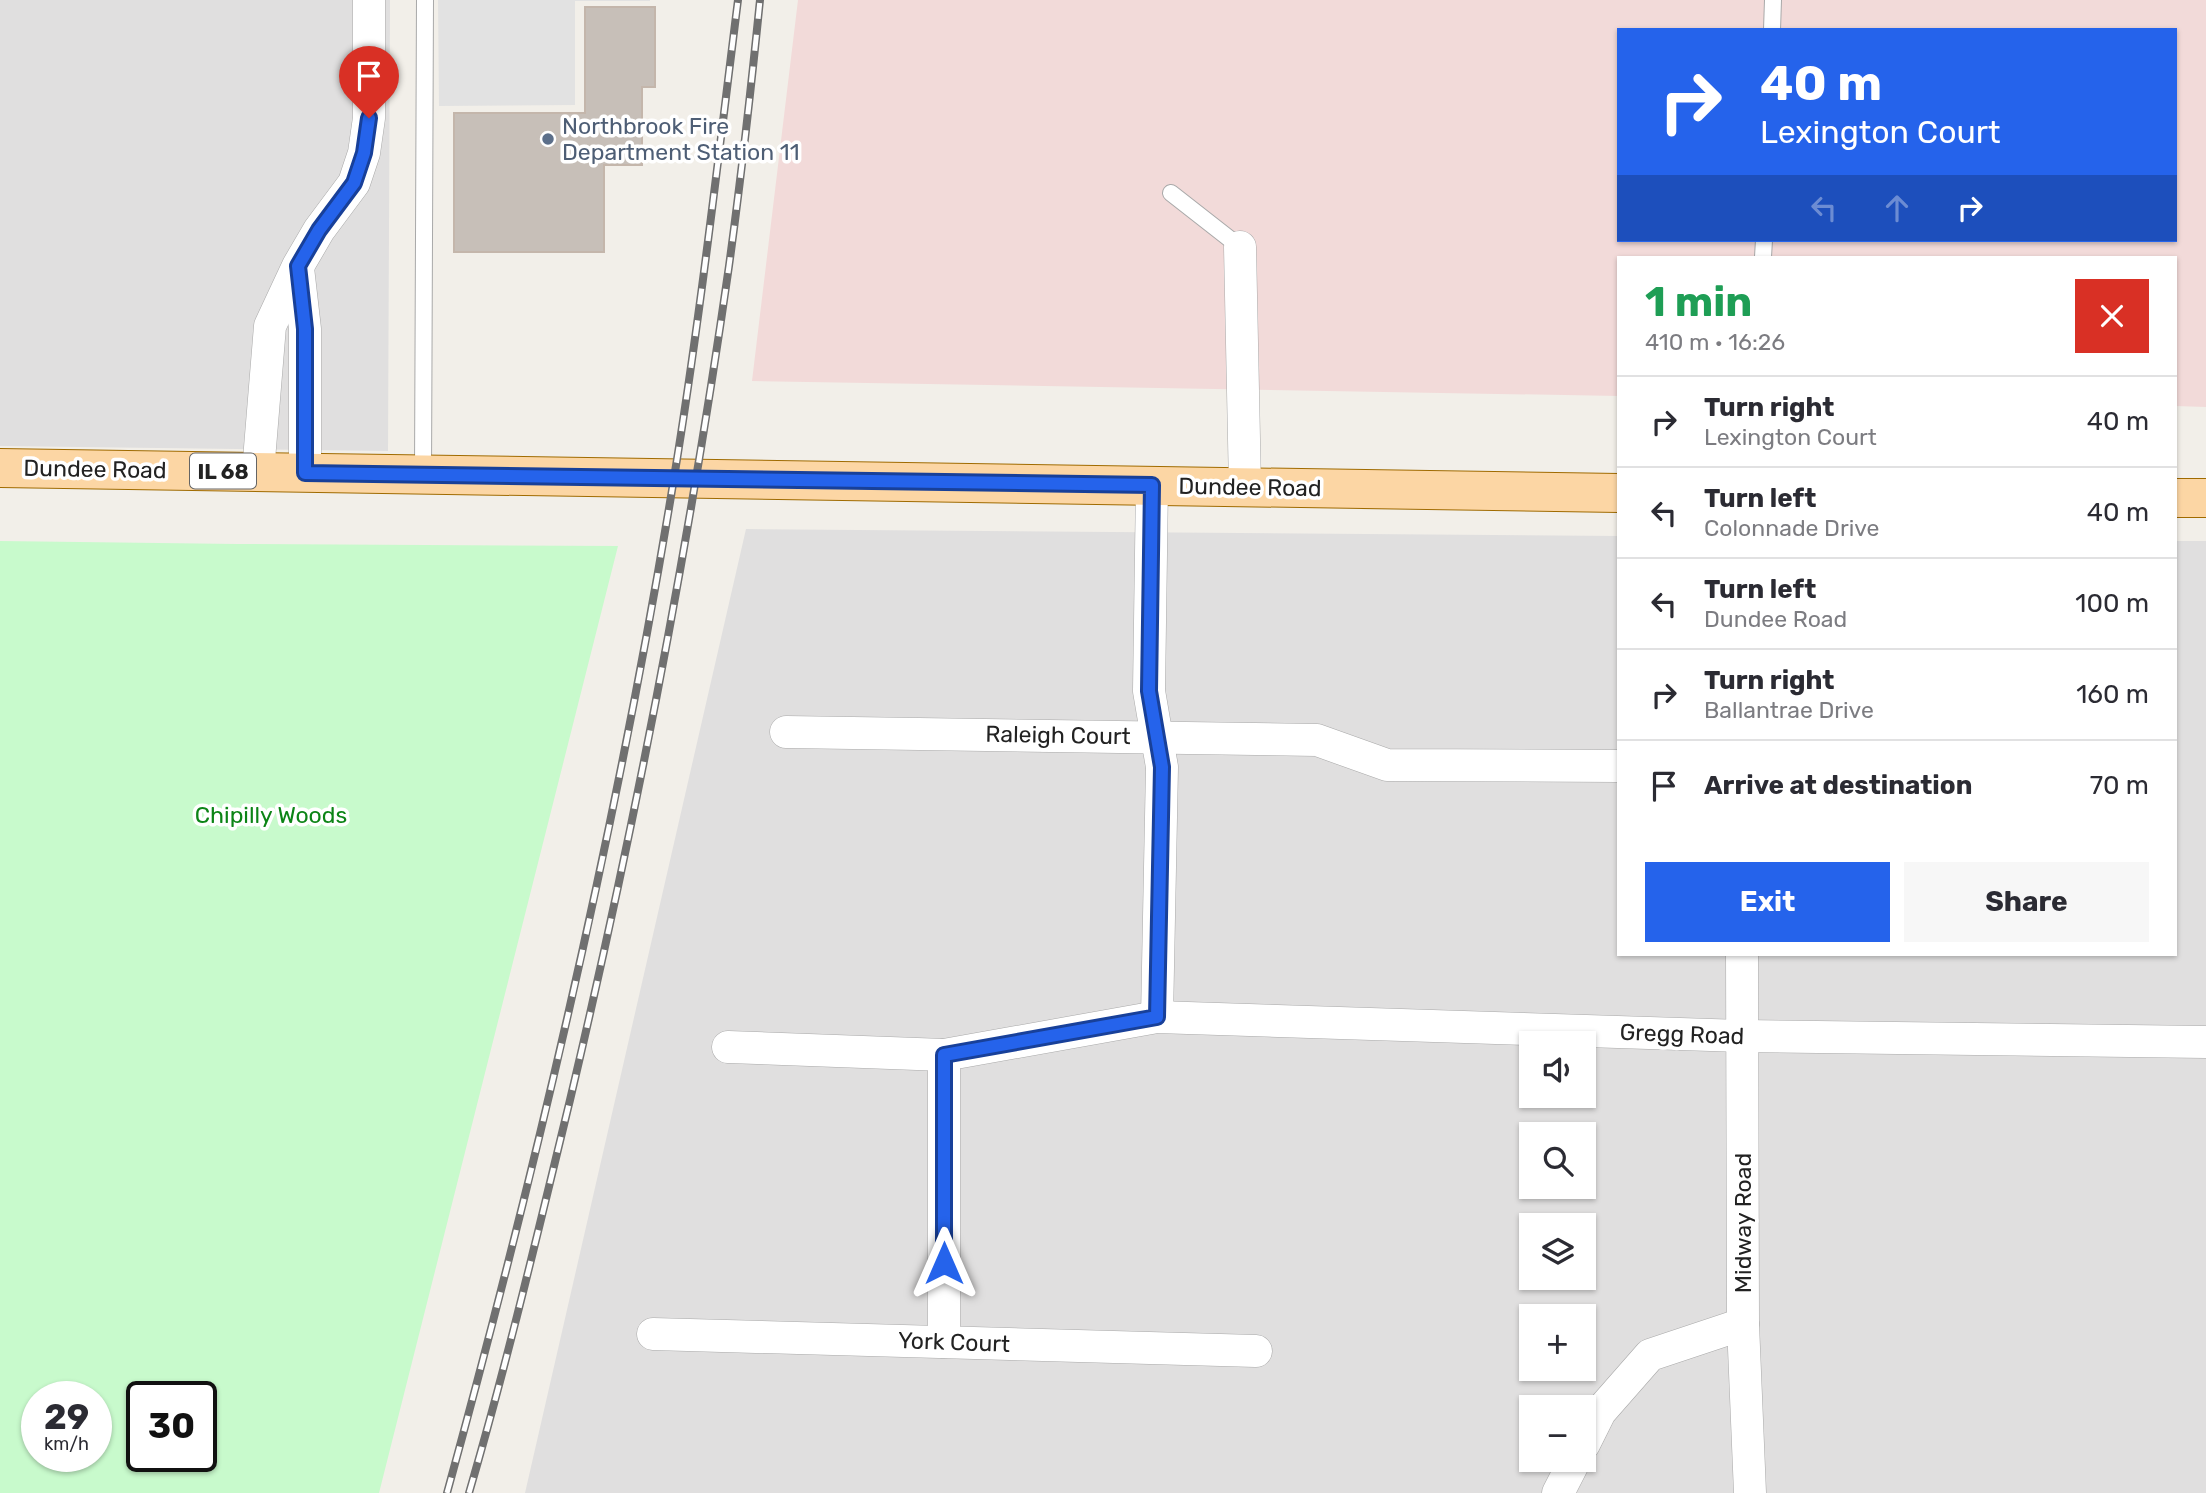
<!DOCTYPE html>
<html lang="en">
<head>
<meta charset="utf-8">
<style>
  body { margin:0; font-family:Rubik,sans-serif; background:#f7f7f7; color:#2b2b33; height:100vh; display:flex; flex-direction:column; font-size:26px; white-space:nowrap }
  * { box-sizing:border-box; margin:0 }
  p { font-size:23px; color:#7c7c81 }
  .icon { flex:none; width:38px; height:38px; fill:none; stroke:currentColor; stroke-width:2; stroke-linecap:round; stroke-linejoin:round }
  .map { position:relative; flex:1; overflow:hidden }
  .drawer { position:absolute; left:1617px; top:256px; width:560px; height:700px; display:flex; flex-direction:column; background:#fff; border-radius:0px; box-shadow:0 2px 5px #0004 }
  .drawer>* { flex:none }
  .banner { position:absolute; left:1617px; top:28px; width:560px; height:214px; border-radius:0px; box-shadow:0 2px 5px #0004; background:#2563eb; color:#fff; overflow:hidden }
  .buttons { position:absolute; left:1519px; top:1031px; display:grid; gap:14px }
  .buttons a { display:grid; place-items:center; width:77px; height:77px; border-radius:0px; background:#fff; box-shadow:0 2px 5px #0004; font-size:35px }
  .speed { position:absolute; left:21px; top:1381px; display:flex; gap:14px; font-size:35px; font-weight:700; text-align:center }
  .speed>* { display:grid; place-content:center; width:91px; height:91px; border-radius:50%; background:#fff; box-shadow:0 2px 5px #0004; line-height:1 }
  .speed small { font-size:18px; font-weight:400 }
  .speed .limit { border:4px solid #111; border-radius:10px; background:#fff; color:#111 }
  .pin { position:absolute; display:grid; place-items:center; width:60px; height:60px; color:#fff; margin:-72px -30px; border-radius:50% 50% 50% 0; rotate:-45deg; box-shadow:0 0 7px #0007 }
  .pin .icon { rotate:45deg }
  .me { position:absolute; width:77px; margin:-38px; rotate:0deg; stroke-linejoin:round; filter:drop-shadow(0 0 5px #0008) }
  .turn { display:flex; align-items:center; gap:24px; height:147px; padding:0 28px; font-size:32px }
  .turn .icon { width:91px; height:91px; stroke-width:2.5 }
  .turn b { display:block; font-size:49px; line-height:60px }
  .lanes { display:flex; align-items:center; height:66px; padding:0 28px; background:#0003; justify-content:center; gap:35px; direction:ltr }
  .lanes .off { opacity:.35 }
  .round { display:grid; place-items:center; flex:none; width:74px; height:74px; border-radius:0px; background:#f7f7f7 }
  .summary { display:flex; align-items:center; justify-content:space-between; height:119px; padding:0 28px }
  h1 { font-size:42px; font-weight:700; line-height:52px; color:#1e9e55 }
  .button { display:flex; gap:14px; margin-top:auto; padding:14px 28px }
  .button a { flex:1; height:80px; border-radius:0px; background:#2563eb; color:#fff; font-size:28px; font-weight:700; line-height:80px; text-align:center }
  .button a+a { background:#f7f7f7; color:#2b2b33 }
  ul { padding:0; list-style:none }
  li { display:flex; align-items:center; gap:21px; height:91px; padding:0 28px; border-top:2px solid #e1e1e2 }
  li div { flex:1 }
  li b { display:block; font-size:26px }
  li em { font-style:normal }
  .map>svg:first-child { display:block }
  .residential { fill:#e0dfdf; fill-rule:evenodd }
  .commercial { fill:#f2dad9; fill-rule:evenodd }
  .park { fill:#c8facc; fill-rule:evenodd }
  .parking { fill:#e2e2e2 }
  .building { fill:#c7bfb8; stroke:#c4b6ab; stroke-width:2 }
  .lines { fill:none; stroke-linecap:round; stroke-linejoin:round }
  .lane-casing { stroke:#a9a9a9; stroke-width:18 }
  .street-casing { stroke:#a9a9a9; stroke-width:33 }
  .primary-casing { stroke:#a06b00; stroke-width:40 }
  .lane { stroke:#fff; stroke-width:16 }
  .street { stroke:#fff; stroke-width:32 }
  .primary { stroke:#fcd6a4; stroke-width:38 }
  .rail-casing { stroke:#707070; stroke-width:8 }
  .rail { stroke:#fff; stroke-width:5; stroke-dasharray:16; stroke-linecap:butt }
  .route-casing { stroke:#184099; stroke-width:18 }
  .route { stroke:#2563eb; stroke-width:12 }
  .service-dot { fill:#5c6f8a; stroke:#fff; stroke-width:2.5 }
  .labels { text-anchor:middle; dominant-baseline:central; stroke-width:7; stroke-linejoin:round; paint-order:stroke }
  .shield { fill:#fff; stroke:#646464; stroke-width:2 }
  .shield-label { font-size:21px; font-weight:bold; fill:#222 }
  .service-label { font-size:23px; fill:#4e5e75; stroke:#fff; text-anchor:start }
  .street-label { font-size:23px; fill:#222; stroke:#fff }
  .park-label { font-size:23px; fill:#0c8416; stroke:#fff }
</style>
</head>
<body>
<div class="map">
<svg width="2206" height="1493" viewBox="0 0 2206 1493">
  <rect width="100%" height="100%" fill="#f2efe9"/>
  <!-- residential -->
  <g class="residential">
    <polygon points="0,0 390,0 388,451 0,446"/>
    <path d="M746,529L1619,536V954H2175V541H2206V1493H525ZM1531,1043H1584V1096H1531ZM1531,1134H1584V1186H1531ZM1531,1225H1584V1278H1531ZM1531,1316H1584V1368H1531ZM1531,1407H1584V1460H1531Z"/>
  </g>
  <!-- commercial -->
  <path class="commercial" d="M798,0H2206V407L2175,406V257H1619V396L752,381ZM1619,30H2175V240H1619Z"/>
  <!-- park -->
  <path class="park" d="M0,541L237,544L618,546L379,1493H0ZM37,1396H96V1456H37ZM201,1396V1456H142V1396Z"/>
  <!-- parking -->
  <polygon class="parking" points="438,0 650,0 650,1 575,1 575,105 439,106"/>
  <!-- building -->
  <polygon class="building" points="585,7 655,7 655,87 642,87 642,165 604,165 604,252 454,252 454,113 585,113"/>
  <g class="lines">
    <!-- lane casing -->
    <g class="lane-casing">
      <g id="lane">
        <polyline points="1772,30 1773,0"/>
        <polyline points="1171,193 1240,247"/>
        <polyline points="1763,257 1764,240"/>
        <polyline points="423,474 425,0"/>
      </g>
    </g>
    <!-- street casing -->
    <g class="street-casing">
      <g id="street">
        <polyline points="1240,247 1245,487"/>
        <polyline points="298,268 305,329 305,473"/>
        <polyline points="258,472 270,326 298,266 319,230 354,183 364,153 369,118 369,0"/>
        <polyline points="1152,485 1149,691 1162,767 1157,1017"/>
        <polyline points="786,732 1317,740 1387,765 1619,766"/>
        <polyline points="1742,954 1743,1324 1750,1493"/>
        <polyline points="728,1047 944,1055 1157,1017 1742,1036 2206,1042"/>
        <polyline points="653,1334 1256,1351"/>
        <polyline points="944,1342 944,1055"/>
        <polyline points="1584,1444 1600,1412 1650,1355 1743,1324"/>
        <polyline points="1558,1493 1575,1460"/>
      </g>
    </g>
    <!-- primary casing -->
    <g class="primary-casing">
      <g id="primary">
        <polyline points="0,468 1619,493"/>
        <polyline points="2175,498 2206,498"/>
      </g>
    </g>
    <!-- lane -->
    <use href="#lane" class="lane"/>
    <!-- street -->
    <use href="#street" class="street"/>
    <!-- primary -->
    <use href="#primary" class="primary"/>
    <!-- rail casing -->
    <g class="rail-casing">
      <g id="rail">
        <path d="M447,1493C539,1159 618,820 674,478C700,319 718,159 738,0"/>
        <path d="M469,1493C507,1363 538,1232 570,1100C635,825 689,546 729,266C741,178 751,89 760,0"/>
      </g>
    </g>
    <!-- rail -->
    <use href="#rail" class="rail"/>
  </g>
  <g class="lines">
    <!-- route casing -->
    <g class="route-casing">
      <polyline id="route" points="369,118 364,153 354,183 319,230 298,266 305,329 305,473 1152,485 1149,691 1162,767 1157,1017 944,1055 944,1263"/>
    </g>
    <!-- route -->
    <use href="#route" class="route"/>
  </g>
  <!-- markers -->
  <circle class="service-dot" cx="548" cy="139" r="7"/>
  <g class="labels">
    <!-- shield labels -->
    <rect class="shield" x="190" y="453.5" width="66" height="35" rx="5"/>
    <g class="shield-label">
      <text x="223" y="471">IL 68</text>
    </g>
    <!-- service labels -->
    <g class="service-label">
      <text x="562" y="126">Northbrook Fire<tspan x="562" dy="26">Department Station 11</tspan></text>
    </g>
    <!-- street labels -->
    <g class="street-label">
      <text transform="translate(95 469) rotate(1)">Dundee Road</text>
      <text transform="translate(1250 487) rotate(1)">Dundee Road</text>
      <text transform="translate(1058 735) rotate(1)">Raleigh Court</text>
      <text transform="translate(1682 1034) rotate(2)">Gregg Road</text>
      <text transform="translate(1743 1223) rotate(-90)">Midway Road</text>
      <text transform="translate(954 1342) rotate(2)">York Court</text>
    </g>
    <!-- park labels -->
    <g class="park-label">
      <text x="271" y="815">Chipilly Woods</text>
    </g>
  </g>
</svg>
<div class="buttons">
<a><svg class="icon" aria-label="sound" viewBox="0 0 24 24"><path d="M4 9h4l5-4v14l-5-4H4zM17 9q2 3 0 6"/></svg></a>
<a><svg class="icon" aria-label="search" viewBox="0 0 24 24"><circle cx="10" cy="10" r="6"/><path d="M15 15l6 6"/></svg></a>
<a><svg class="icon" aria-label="layers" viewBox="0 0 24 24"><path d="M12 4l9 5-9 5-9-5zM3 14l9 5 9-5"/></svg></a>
<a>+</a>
<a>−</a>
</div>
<div class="speed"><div>29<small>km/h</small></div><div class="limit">30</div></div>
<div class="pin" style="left:369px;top:118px;background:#d93025"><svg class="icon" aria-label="arrive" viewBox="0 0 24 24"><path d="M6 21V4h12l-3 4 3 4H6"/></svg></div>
<svg class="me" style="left:944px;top:1263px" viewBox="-20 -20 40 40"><path d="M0-17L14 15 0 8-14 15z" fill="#2563eb" stroke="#fff" stroke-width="4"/></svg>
<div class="banner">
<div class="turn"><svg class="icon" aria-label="right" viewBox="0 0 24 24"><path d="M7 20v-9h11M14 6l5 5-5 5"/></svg><div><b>40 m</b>Lexington Court</div></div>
<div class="lanes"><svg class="icon off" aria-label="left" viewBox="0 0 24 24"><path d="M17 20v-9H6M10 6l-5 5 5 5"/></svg><svg class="icon off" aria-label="ahead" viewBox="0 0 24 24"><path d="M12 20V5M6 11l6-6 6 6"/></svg><svg class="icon" aria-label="right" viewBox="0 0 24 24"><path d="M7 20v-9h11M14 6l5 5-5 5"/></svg></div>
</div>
<section class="drawer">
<div class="summary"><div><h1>1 min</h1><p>410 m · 16:26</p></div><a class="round" style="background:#d93025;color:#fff"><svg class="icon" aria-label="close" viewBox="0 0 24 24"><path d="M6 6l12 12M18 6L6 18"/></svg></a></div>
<ul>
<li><svg class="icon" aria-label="right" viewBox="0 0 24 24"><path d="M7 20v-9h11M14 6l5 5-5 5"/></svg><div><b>Turn right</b><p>Lexington Court</p></div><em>40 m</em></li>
<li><svg class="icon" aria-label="left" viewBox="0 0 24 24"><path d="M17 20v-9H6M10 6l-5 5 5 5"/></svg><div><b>Turn left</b><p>Colonnade Drive</p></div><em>40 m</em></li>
<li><svg class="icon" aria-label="left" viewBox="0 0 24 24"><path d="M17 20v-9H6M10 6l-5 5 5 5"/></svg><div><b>Turn left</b><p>Dundee Road</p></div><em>100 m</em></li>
<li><svg class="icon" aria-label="right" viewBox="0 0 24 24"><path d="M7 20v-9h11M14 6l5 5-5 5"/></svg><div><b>Turn right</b><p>Ballantrae Drive</p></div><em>160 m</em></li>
<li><svg class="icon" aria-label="arrive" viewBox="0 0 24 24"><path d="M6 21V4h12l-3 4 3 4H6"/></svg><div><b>Arrive at destination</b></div><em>70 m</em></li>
</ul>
<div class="button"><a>Exit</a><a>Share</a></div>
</section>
</div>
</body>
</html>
